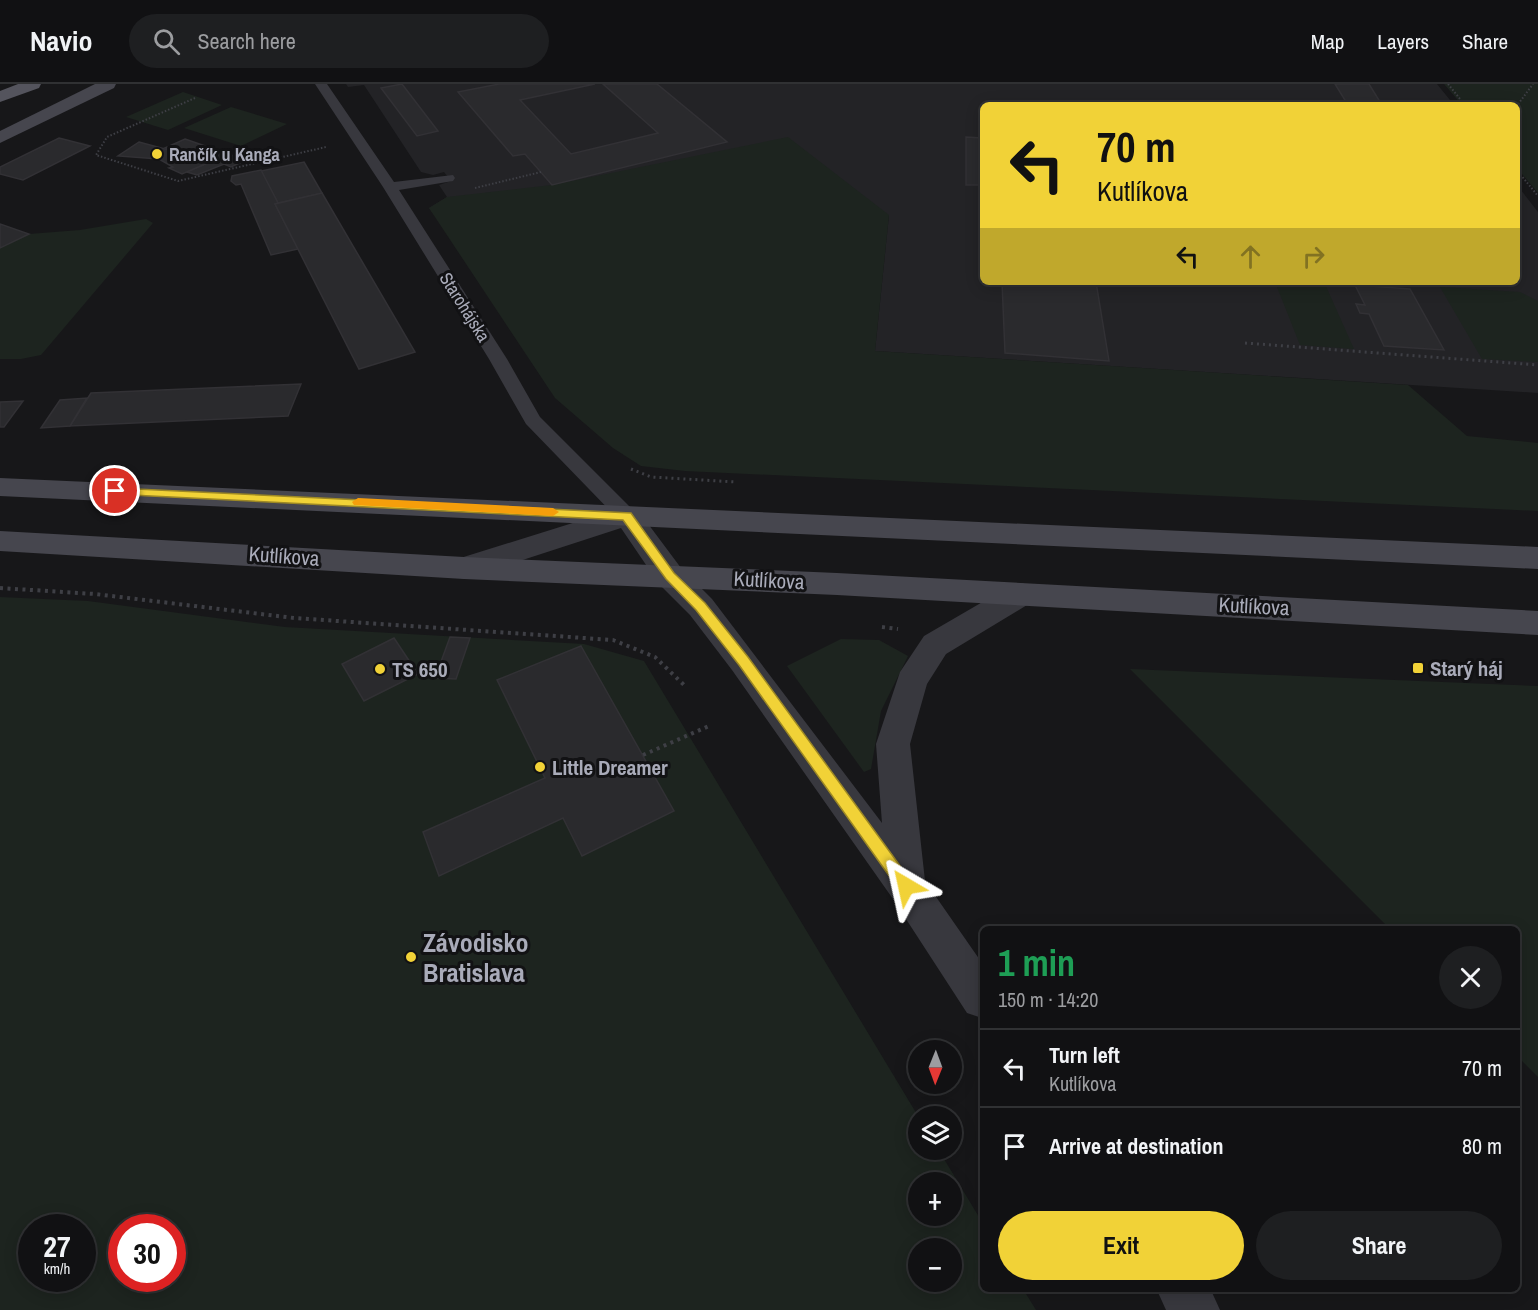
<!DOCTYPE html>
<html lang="en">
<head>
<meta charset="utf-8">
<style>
  body { margin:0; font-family:"Archivo Narrow",sans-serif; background:#1e1f21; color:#f1f3f6; height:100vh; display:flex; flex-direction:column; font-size:22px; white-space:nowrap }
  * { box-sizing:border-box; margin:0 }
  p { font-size:20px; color:#9c9da0 }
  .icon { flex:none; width:33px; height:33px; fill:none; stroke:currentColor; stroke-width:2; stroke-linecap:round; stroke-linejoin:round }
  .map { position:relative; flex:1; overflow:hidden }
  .details { position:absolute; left:980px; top:842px; width:540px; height:366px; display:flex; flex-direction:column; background:#111113; border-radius:9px; box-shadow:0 3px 15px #0003,0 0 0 2px #303133 }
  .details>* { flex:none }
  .hud { position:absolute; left:980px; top:18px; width:540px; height:183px; border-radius:9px; box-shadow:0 3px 15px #0003,0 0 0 2px #303133; background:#f1d237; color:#111; overflow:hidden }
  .needle { width:39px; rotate:181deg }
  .buttons { position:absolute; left:908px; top:956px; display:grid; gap:12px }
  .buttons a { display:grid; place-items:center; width:54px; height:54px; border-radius:50%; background:#111113; box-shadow:0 3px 15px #0003,0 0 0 2px #303133; font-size:30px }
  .speed { position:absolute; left:18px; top:1130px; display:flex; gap:12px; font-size:30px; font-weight:700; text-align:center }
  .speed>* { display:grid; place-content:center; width:78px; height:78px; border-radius:50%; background:#111113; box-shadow:0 3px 15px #0003,0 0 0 2px #303133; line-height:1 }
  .speed small { font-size:15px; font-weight:400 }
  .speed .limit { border:9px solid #d22; background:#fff; color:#111 }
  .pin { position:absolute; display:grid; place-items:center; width:51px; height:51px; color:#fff; margin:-26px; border:3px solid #fff; border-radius:50%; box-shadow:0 2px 6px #0007 }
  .me { position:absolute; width:66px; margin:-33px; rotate:324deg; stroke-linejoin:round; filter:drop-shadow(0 0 4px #0008) }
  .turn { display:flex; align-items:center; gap:21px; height:126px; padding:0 18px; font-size:27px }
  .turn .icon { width:78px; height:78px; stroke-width:2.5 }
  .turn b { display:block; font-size:42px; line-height:51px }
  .lanes { display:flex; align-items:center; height:57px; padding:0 18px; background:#0003; justify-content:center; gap:30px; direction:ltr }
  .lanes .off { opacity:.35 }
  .round { display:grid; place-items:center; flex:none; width:63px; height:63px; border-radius:32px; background:#1e1f21 }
  .head { display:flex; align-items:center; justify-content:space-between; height:102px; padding:0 18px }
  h1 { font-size:36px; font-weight:700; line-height:45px; color:#1e9e55 }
  .primary-button { display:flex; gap:12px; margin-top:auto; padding:12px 18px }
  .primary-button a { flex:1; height:69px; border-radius:36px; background:#f1d237; color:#111; font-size:24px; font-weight:700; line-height:69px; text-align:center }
  .primary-button a+a { background:#1e1f21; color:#f1f3f6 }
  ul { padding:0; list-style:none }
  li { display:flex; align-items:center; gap:18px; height:78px; padding:0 18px; border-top:2px solid #303133 }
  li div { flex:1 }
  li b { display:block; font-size:22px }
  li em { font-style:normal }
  header { display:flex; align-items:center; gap:36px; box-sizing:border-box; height:84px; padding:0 30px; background:#111113; border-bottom:2px solid #303133 }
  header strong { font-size:28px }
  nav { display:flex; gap:33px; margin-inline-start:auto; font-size:21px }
  .search { width:420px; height:54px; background:#1e1f21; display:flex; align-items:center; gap:15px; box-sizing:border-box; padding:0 21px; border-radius:33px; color:#9c9da0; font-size:22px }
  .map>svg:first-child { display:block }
  .built { fill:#232326 }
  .green { fill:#1d241f; fill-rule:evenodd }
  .building { fill:#2a2a2d; stroke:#323135; stroke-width:1.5 }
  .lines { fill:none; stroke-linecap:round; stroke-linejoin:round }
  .path-far2 { stroke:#3e3f45; stroke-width:2; stroke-dasharray:1.5 2; stroke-linecap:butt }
  .path-far1 { stroke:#3e3f45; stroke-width:3; stroke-dasharray:2 4; stroke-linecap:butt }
  .path { stroke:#3e3f45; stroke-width:4; stroke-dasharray:3 4.5; stroke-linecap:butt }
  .lane { fill:#38383e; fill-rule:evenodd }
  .street { fill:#38383e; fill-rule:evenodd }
  .secondary { fill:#46464e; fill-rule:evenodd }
  .primary { fill:#54545d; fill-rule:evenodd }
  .route { fill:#f1d237; stroke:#9d8824; stroke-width:1.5 }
  .slow { fill:#f59e0b }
  .poi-dot { fill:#f1d237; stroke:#121214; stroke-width:2 }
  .labels { text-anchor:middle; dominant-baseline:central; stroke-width:6; stroke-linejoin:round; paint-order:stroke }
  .far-poi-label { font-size:18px; font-weight:bold; fill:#a9abb9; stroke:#121214; text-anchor:start }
  .far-street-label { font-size:18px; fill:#a9abb9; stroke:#121214 }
  .street-label { font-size:21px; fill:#a9abb9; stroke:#121214 }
  .poi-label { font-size:21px; font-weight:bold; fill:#a9abb9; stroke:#121214; text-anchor:start }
  .near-poi-label { font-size:26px; font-weight:bold; fill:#a9abb9; stroke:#121214; text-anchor:start }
</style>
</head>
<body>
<header>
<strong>Navio</strong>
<div class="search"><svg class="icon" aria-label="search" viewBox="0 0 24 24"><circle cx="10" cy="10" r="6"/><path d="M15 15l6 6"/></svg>Search here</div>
<nav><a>Map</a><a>Layers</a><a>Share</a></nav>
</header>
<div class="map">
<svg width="1538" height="1226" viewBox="0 0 1538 1226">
  <rect width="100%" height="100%" fill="#171719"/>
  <!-- built -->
  <polygon class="built" points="346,0 1437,0 1454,21 982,21 982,198 1516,198 1517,101 1538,128 1538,309 875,267 889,131 441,140 429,124 447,113 439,101 451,97 444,88 433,91 421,88 364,1 348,3"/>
  <!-- green -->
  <g class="green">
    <polygon points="1444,0 1538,0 1538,109 1517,84 1516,21 1462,21"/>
    <polygon points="183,8 222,21 168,46 126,33"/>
    <polygon points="231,23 287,40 241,62 184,44"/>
    <polygon points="788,53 889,131 875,267 1408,301 1467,352 1538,359 1538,427 685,387 641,382 613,364 555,314 429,124 447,113 552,101"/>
    <polygon points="146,135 153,139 41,271 21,275 0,275 0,164 29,150 80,146"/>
    <polygon points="1275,198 1325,200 1354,265 1300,261"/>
    <polygon points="1440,203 1520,208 1538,217 1538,278 1482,275"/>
    <path d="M0,513L88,517L285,543L584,560L644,577L918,1032V1065H938L982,1138V1204L1023,1205L1036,1226H0ZM918,1098H951V1131H918ZM32,1143H82V1194H32ZM122,1143H172V1194H122ZM918,1164H951V1197H918Z"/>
    <polygon points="841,555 879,556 908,572 881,627 871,685 864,688 787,582"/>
    <polygon points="1130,585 1538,602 1538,993 1517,972 1516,844 1389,844"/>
  </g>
  <!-- building -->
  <g class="building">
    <polygon points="402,0 438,47 417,52 381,4"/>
    <polygon points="499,0 595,0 520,16 571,70 658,49 603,0 657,0 727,58 552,101 525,70 513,72 458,8"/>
    <polygon points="1335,0 1369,0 1382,21 1348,21"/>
    <polygon points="966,53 982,54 982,101 966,101"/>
    <polygon points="59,54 90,62 23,96 0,90 0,83"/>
    <polygon points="185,55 246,76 231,83 224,80 197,91 187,88 210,78 199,72 205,70 198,67 187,71 165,64"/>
    <polygon points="139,58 187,71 198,67 205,70 199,72 210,78 182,90 169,84 173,83 159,75 118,72"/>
    <polygon points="304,78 322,109 278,119 261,87"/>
    <polygon points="261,86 278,119 275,120 298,165 271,171 241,100 236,101 231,97 232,92"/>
    <polygon points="322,109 415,268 359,285 275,120"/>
    <polygon points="0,140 29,150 0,164"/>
    <polygon points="1002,198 1096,198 1109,277 1005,269"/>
    <polygon points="1355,201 1410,205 1444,266 1384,262 1369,230 1360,229 1356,220 1365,221"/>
    <polygon points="301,300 288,332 70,342 91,309"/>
    <polygon points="87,314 70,342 41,344 60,316"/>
    <polygon points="23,317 4,343 0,343 0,318"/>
    <polygon points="450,553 470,554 456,595 435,594"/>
    <polygon points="394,554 418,590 364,617 342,580"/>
    <polygon points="581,562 674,727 582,772 563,734 439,792 423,748 545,694 497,596"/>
  </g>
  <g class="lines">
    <!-- path-far2 -->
    <g class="path-far2">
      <polyline points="1448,0 1465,21"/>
      <polyline points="195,14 107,53 96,71 178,97 326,63"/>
      <polyline points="1229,21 1228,18 1298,21"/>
      <polyline points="1516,23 1533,0"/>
      <polyline points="1516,85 1538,112"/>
      <polyline points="475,104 541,88"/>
    </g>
    <!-- path-far1 -->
    <g class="path-far1">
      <polyline points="1245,259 1538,281"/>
      <polyline points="631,385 651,393 736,398"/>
    </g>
    <!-- path -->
    <g class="path">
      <polyline points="0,504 95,510 294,534 613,556 655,573 684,601"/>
      <polyline points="882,543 898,545"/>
      <polyline points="643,671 709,642"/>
    </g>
    <!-- lane -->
    <polygon class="lane" points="315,0 327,0 394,98 453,91 455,94 453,97 399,106 507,275 540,333 634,427 637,432 634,437 627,439 620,437 526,340 489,275 383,103"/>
    <!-- street -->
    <g class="street">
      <polygon points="627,422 637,425 681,484 712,515 882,739 876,660 900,588 924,552 1010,502 1021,499 1032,502 1036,510 1032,518 946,570 927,600 910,660 925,797 982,879 982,934 967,929 893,815 732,586 690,531 659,500 621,444 464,495 454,492 449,484 454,476"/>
      <polygon points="1156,1204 1210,1204 1220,1226 1166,1226"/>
    </g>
    <!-- secondary -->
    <g class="secondary">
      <polygon points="95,0 116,0 114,4 0,59 0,47"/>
      <polygon points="0,394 1538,463 1538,485 0,412"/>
      <polygon points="0,447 464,473 837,489 1538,527 1538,551 837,511 464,495 0,467"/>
    </g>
    <!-- primary -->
    <polygon class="primary" points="18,0 41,0 39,4 0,18 0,7"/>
  </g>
  <!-- route -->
  <polygon class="route" points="115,404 631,429 674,489 705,519 748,573 911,797 914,802 911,807 906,809 900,807 739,581 696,526 666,495 623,436 111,410 109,407"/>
  <!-- slow -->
  <polygon class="slow" points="358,414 553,424 559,428 553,432 354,421 352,418"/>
  <!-- markers -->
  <g class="poi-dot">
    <circle cx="157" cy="70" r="6"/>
    <rect x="1412" y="578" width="12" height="12" rx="3"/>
    <circle cx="380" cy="585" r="6"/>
    <circle cx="540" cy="683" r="6"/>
    <circle cx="411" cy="873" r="6"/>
  </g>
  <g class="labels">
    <!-- far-poi labels -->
    <g class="far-poi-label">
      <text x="169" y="70">Rančík u Kanga</text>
    </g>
    <!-- far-street labels -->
    <g class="far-street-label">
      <text transform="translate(465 223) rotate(58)">Starohájska</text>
    </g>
    <!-- street labels -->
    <g class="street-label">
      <text transform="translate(284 472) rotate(4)">Kutlíkova</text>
      <text transform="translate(769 496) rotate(3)">Kutlíkova</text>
      <text transform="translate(1254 522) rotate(3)">Kutlíkova</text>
    </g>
    <!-- poi labels -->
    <g class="poi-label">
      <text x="1430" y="584">Starý háj</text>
      <text x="392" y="585">TS 650</text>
      <text x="552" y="683">Little Dreamer</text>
    </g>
    <!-- near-poi labels -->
    <g class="near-poi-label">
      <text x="423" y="858">Závodisko<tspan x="423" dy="30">Bratislava</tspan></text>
    </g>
  </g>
</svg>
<div class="buttons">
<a><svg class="needle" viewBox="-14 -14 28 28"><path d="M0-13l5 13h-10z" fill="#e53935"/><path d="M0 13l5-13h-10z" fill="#9c9da0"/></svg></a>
<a><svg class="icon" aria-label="layers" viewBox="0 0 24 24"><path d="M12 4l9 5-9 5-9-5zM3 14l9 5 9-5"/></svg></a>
<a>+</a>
<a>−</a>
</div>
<div class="speed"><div>27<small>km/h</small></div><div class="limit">30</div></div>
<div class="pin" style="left:115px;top:407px;background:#d93025"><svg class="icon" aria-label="arrive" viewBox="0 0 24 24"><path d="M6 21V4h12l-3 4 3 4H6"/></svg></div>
<svg class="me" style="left:906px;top:802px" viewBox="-20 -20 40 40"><path d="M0-17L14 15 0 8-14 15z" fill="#f1d237" stroke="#fff" stroke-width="4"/></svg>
<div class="hud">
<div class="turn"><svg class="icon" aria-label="left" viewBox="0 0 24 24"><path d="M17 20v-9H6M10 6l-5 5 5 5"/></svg><div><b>70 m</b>Kutlíkova</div></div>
<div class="lanes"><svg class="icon" aria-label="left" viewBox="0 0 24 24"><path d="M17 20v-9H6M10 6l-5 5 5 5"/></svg><svg class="icon off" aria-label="ahead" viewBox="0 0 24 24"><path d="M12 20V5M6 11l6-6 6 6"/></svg><svg class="icon off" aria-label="right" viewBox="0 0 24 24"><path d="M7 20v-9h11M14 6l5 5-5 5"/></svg></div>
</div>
<section class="details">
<div class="head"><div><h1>1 min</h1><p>150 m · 14:20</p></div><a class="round"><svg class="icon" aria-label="close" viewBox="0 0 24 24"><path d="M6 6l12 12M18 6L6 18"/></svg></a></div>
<ul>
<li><svg class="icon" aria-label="left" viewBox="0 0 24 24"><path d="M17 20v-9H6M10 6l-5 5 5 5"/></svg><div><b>Turn left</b><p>Kutlíkova</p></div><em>70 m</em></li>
<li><svg class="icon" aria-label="arrive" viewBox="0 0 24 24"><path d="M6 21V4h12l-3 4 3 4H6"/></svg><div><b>Arrive at destination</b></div><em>80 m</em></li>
</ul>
<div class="primary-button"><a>Exit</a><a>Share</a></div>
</section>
</div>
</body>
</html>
